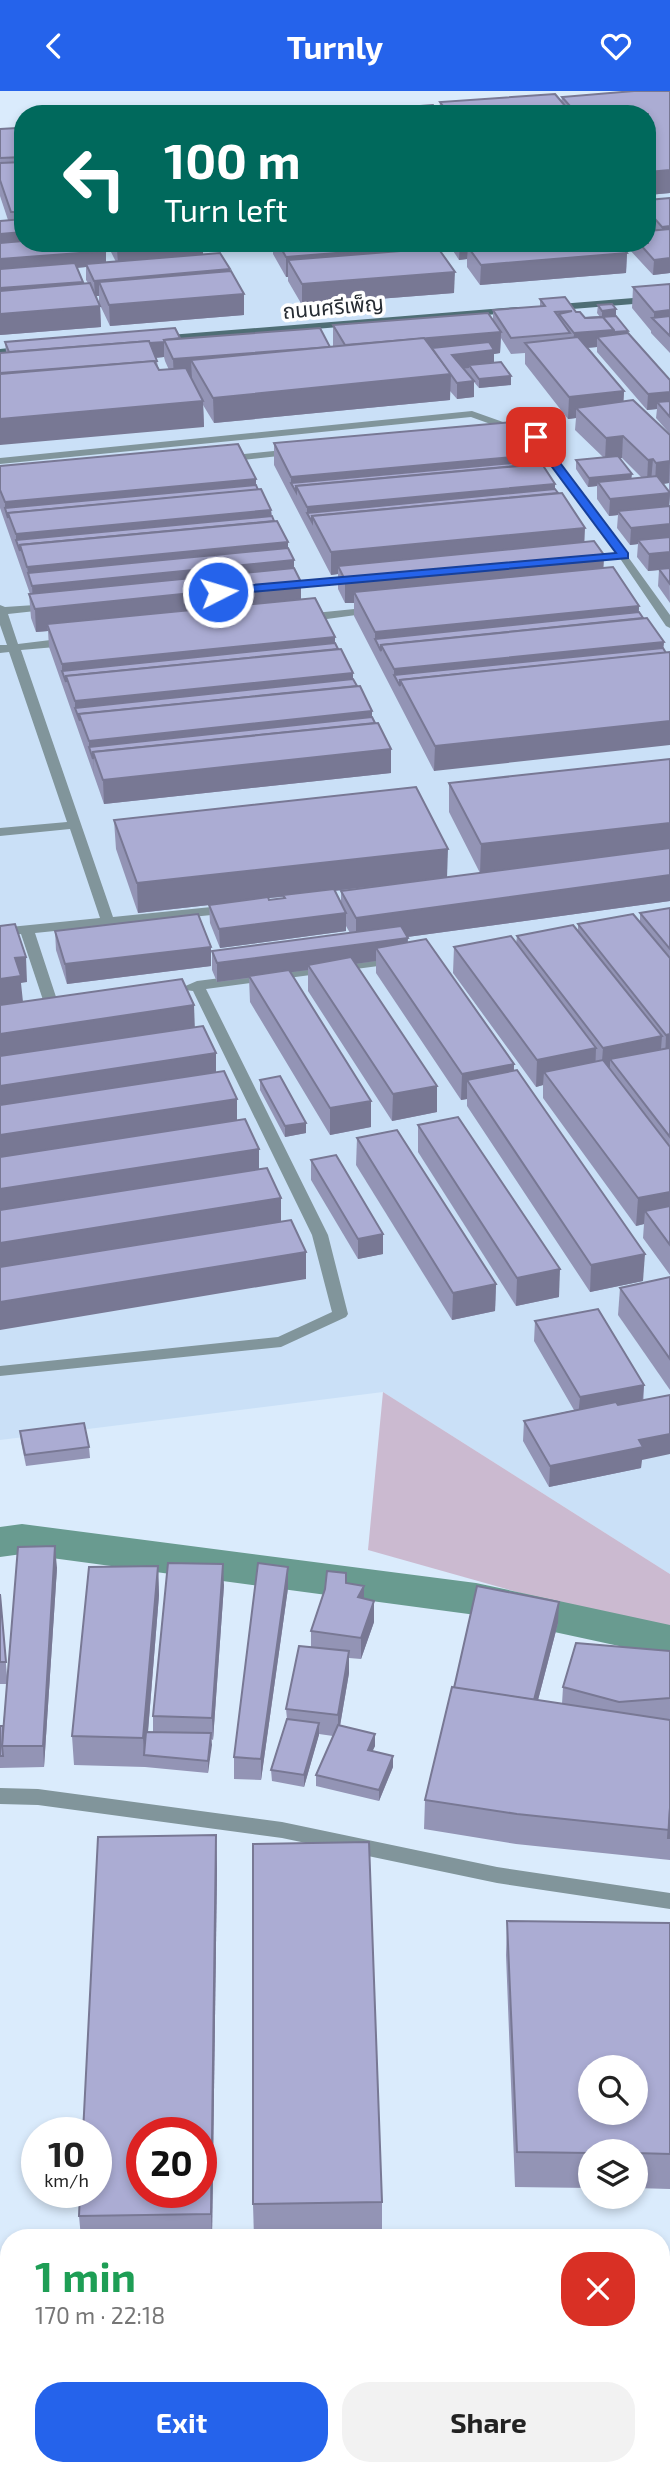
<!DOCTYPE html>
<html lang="en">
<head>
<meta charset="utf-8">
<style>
  body { margin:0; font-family:"Exo 2","Noto Sans Thai",sans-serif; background:#f2f2f2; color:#222; height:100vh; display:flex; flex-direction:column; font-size:26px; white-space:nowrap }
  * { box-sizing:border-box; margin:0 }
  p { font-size:23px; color:#767676 }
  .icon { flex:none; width:38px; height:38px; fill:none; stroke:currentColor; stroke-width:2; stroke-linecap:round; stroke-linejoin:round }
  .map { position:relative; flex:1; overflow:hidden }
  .details { position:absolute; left:0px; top:2138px; width:670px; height:247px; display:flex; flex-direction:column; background:#fff; border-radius:28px 28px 0 0; box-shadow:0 4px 10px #0003 }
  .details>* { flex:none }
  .hud { position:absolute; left:14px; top:14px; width:642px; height:147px; border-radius:28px; box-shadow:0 4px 10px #0003; background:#00695c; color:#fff; overflow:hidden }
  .controls { position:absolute; left:578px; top:1964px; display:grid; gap:14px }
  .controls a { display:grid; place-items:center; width:70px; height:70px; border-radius:50%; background:#fff; box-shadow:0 4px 10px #0003; font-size:35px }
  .speed { position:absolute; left:21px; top:2026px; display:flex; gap:14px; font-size:35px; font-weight:700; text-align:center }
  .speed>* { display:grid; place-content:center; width:91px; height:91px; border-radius:50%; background:#fff; box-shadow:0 4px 10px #0003; line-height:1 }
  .speed small { font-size:18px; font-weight:400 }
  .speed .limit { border:10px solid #d22; background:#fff; color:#111 }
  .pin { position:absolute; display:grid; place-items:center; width:60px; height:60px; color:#fff; margin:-30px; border-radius:14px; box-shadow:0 4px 10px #0006 }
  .me { position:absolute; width:77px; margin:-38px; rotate:85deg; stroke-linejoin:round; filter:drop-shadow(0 0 5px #0008) }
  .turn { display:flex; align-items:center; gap:24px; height:147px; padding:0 35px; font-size:32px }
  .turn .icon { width:91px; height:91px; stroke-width:2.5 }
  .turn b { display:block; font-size:49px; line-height:60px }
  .round { display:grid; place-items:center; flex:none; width:74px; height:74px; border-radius:28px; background:#f2f2f2 }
  .head { display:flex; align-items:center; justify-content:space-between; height:119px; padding:0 35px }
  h1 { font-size:42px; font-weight:700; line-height:52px; color:#1e9e55 }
  .action { display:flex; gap:14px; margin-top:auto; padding:14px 35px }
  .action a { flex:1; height:80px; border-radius:28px; background:#2563eb; color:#fff; font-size:28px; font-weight:700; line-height:80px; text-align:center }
  .action a+a { background:#f2f2f2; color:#222 }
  header { display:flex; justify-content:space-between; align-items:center; height:91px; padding:0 35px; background:#2563eb; color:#fff; font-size:32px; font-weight:700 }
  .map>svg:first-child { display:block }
  .built { fill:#cae0f7 }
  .green { fill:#cbbad0 }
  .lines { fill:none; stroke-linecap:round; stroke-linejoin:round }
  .canal { fill:#699b90; fill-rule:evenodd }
  .service { fill:#81959b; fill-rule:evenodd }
  .minor { fill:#81959b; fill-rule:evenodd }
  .tertiary { fill:#81959b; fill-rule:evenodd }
  .secondary { fill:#4f6e75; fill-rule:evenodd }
  .wall { fill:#9394b5; fill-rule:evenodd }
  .shaded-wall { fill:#787894 }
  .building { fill:#abacd3; stroke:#787894; stroke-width:2; fill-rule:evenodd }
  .route { fill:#2563eb; stroke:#184099; stroke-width:2 }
  .labels { text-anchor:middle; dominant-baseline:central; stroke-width:7; stroke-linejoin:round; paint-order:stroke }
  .far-street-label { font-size:21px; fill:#262c33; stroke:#fff }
</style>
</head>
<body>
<header><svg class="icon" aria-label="back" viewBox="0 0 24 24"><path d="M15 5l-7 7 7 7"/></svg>Turnly<svg class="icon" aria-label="heart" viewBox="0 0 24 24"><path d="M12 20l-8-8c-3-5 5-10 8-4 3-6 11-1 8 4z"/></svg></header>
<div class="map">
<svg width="670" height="2384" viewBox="0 0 670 2384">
  <rect width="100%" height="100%" fill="#daebfc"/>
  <!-- built -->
  <polygon class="built" points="670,6 670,1483 383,1301 0,1349 0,37 23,36 23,152 648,152 648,23 313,23"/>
  <!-- green -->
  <polygon class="green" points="383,1301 670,1483 670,1544 368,1459"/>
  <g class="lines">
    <!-- canal -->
    <polygon class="canal" points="22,1433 476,1492 670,1534 670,1566 476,1524 22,1463 0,1466 0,1436"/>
    <!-- service -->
    <g class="service">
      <polygon points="472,320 540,344 670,524 670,537 666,535 619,466 532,348 471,326 0,373 0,367"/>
      <polygon points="293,358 297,359 297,363 225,371 220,368 225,365"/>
      <polygon points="357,485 363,488 361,490 281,498 275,495 281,492"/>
      <polygon points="50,513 56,516 54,518 8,523 18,553 67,547 73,551 67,555 21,559 113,826 231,814 238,818 231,822 35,842 59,915 52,919 45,915 21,843 0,845 0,837 100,827 70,738 0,745 0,737 67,731 9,561 0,562 0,554 7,554 0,534 0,514 5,516"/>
      <polygon points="374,516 380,519 378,521 305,531 299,527 305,523"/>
      <polygon points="396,865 403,869 401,872 206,898 328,1144 348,1223 346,1226 281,1256 0,1285 0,1275 278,1246 332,1221 312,1144 193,900 185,899 183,896 197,890"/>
      <rect x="327" y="2376" width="24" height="8"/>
    </g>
    <!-- minor -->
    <polygon class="minor" points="0,1697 38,1698 282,1731 497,1776 670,1802 670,1818 497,1792 282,1747 38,1714 0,1713"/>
    <!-- tertiary -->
    <g class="tertiary">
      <polygon points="670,2245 670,2267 662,2266 662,2246"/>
      <polygon points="9,2314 9,2336 0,2338 0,2316"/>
    </g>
    <!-- secondary -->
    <g class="secondary">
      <polygon points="670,204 670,210 548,220 543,217 548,214"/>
      <polygon points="517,216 522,219 521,221 157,251 151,248 157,245"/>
      <polygon points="28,255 34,258 32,260 0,264 0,258"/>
    </g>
  </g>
  <!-- wall -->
  <g class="wall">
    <polygon points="634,0 670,0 670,102 648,104 648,23 405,23 405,16 433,14 439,23 440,11 555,3 561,11 562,6"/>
    <path d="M17,37L19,45V37H23V152H203V163L220,162L230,178V181L231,180L244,203V224L110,235L99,212V205H96L100,215L101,236L0,244V130L8,129L0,105V38ZM103,154H109V157L116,171L106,172V160ZM86,176V189L88,192L83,193L77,177Z"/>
    <polygon points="670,107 670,182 653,184 628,157 629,152 639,152 652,140 648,135 648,139 648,109"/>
    <polygon points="268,152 435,152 454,202 302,214 288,190 288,186 286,186 273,163 273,156 270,156"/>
    <polygon points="448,152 619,152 627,162 626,182 480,194 467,176 467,168 459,169"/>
    <polygon points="670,193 670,262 651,242 651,240 632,217 633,196"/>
    <path d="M540,208L576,221L585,227L600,226L597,222L598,214L616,225L627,242L670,289V343L656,327L657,318L647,319L597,261V256L587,257L624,300L623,311L670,344V405L669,415L670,512L658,495L659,479L648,480L637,466L638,453L630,454L617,437L618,424L609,425L597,408V395L588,396L576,378V369L603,366L575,339L576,327L568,328L525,273V262L511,263L501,247L500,262L494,263V272L511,294L479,297L474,291V306L457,308L450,300V309L214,332L203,314L204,336L6,261L5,251L180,247L333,256V234L493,229V219L540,216ZM164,266L165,270L169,279H159L156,267ZM620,367H622L642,387L631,388ZM669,392V401L663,393Z"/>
    <polygon points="274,352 536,370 555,398 584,451 604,464 603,477 639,515 639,521 643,527 664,551 663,557 434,680 354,525 354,512 345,512 338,498 338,483 331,484 274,374"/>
    <polygon points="0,375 256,388 256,394 271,419 272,425 294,469 294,477 301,508 335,552 353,582 353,588 372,626 391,658 391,682 104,713 49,556 48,540 36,541 31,527 29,503 30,503 0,417"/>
    <path d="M670,668V810L407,846V851L514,973V980L643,1190L590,1201L467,1015V1008L461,1009L376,882V870L355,873L437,1021L392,1030L308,900V879L291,881L371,1036L330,1044L250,911L249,887L217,891L212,879V860L350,842L346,835V840L220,857L210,832L209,814L138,822L116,758L114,729L447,786L480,782L449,721V692ZM405,792L341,800V812L335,800ZM283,806V807L269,809V807Z"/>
    <polygon points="670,817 670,1184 643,1147 644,1133 636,1135 543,1007 543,994 536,996 453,882 454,856 516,853 517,845 578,840 578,833 640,831 640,822"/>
    <polygon points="55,840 211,856 211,875 67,893 56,859"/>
    <polygon points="260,989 306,1042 285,1046 260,999"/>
    <polygon points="418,1034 559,1206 516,1215 418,1061"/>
    <polygon points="357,1047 496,1193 495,1220 452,1229 356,1074"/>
    <polygon points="311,1069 383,1163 358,1168 311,1089"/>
    <polygon points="670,1186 670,1299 618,1224 620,1197"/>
    <polygon points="535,1230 644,1294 641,1377 549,1396 523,1350 524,1330 574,1319 534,1250"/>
    <polygon points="20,1340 89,1356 90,1367 26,1375 21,1351"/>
    <polygon points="158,1475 159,1504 148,1641 153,1642 153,1625 224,1494 213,1649 211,1648 208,1682 145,1676 74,1674 72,1645"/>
    <polygon points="57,1477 44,1676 0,1677 0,1635 3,1635 7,1593 0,1593 0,1503 7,1585"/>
    <polygon points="346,1492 364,1508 374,1531 361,1568 349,1567 349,1582 340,1635 375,1643 375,1655 372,1660 393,1676 379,1710 316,1695 316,1684 333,1645 319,1643 304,1696 272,1690 271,1679 287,1628 286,1618 311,1557 311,1540"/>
    <polygon points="288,1497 261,1689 234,1688 234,1666"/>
    <polygon points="558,1532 538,1609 562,1613 563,1596 670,1560 670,1628 666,1629 670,1629 670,1769 516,1753 424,1738 425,1709 454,1597"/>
    <polygon points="216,1744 217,1779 212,2147 81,2147 79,2125"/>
    <polygon points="507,1830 670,1832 670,2098 635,2097 635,2060 590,2060 590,2097 515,2096 506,1864"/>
    <polygon points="382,2111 382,2146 254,2147 253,2113"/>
  </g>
  <!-- shaded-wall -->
  <g class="shaded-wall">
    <polygon points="670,79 670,102 648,104 648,81"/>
    <polygon points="670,135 670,150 661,150 662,136"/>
    <polygon points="23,141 23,152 109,152 109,154 0,163 0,143"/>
    <polygon points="183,152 203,152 203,165 118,173 117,158"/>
    <polygon points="460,152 604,152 468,156 467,168 459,169"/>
    <polygon points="436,154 436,174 288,169 288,186 286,186 286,166"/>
    <polygon points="106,160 106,175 86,173 86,176 0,183 0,168"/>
    <polygon points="627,162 626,182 480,194 481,174"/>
    <polygon points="670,167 670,182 653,184 654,169"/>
    <polygon points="230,178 230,193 99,191 99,205 95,205 94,190"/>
    <polygon points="455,181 454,202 302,214 302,193"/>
    <polygon points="83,191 84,206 0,212 0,197"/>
    <polygon points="244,203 244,224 110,235 109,214"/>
    <polygon points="100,215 101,236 0,244 0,223"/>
    <polygon points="616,218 616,227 602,228 602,220"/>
    <polygon points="670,219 670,240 654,229 654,221"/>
    <polygon points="614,239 613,254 597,246 597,256 573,258 574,242"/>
    <polygon points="628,240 627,248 613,249 614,241"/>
    <polygon points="501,241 500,262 494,263 494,274 469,274 469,277 451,279 345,254"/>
    <polygon points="164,251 164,266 11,279 10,263"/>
    <polygon points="330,256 191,269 192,288 174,289 173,268"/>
    <polygon points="451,283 450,309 214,332 213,307"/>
    <polygon points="511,285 511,294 479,297 479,288"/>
    <polygon points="474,290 474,306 457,308 457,292"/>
    <polygon points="624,300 623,322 576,317 576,327 568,328 569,306"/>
    <polygon points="670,301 670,317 657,311 657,318 647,319 648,303"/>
    <polygon points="203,310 204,336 0,354 0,328"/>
    <polygon points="623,345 622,367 605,369 606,347"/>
    <polygon points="536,364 536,379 555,393 555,408 312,425 307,422 307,416 296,395 291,392 291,386"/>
    <polygon points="653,368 651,391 647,391 648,369"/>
    <polygon points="670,370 669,392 655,394 656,372"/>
    <polygon points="632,383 631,391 598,391 597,395 588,396 589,387"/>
    <polygon points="256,388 256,405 271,419 272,436 288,451 288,470 294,469 294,486 33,512 32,495 28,482 27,476 20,454 16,449 16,443 8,422 5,417 5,411"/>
    <polygon points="670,402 669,419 618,420 618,424 609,425 610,408"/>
    <polygon points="670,433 670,450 638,449 638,453 630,454 631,437"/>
    <polygon points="585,437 584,460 338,475 338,483 331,484 331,461"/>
    <polygon points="670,461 670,478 648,480 649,463"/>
    <polygon points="604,464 603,487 354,501 354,512 345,512 345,489"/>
    <polygon points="301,491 301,514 47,533 48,540 36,541 35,518"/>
    <polygon points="639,515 638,534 381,554 381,578 381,560 375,548 375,565 375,541"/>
    <polygon points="335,546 335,565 66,585 62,580 62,573"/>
    <polygon points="664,551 662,568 400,589 400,613 400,595 394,584 394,602 394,578"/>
    <polygon points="353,582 353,602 79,623 75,617 75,610"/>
    <polygon points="372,620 372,639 93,661 94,686 93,668 89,656 89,650"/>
    <polygon points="670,630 670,654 434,680 435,655"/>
    <polygon points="391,658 391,682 104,713 103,689"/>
    <polygon points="670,732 670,761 480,783 481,753"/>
    <polygon points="448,758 447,787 138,822 137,792"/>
    <polygon points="670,784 670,810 356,853 356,827"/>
    <polygon points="346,822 346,840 220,857 219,838"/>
    <polygon points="408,847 407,866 376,857 376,870 311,879 308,874 308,879 217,891 217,872"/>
    <polygon points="211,856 211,875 67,893 65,873"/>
    <polygon points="26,866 27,891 21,892 23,911 0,914 0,888 15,867"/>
    <polygon points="194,914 195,940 0,969 0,943"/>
    <polygon points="670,943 670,969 665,970 666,944"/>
    <polygon points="662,945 660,971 610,968 610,981 601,983 603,957"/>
    <polygon points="596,957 595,984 544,981 543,994 536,996 537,969"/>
    <polygon points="216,962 216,989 0,1021 0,995"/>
    <polygon points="514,973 513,999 467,989 467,1008 461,1009 462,983"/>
    <polygon points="437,995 437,1021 392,1030 393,1003"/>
    <polygon points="237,1008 237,1035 0,1071 0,1044"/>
    <polygon points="371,1010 371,1036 330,1044 330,1017"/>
    <polygon points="306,1032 306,1042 285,1046 285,1035"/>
    <polygon points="259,1058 259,1085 0,1126 0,1098"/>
    <polygon points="670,1101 670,1127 645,1120 644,1133 636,1135 638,1107"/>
    <polygon points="281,1107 281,1134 0,1180 0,1152"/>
    <polygon points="383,1143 383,1163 358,1168 358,1148"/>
    <polygon points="306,1161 306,1188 0,1239 0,1211"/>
    <polygon points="645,1163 643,1190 590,1201 591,1174"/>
    <polygon points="560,1178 559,1206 516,1215 517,1187"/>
    <polygon points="496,1193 495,1220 452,1229 453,1202"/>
    <polygon points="644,1294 642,1314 578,1327 580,1306"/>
    <polygon points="670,1343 670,1363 642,1369 641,1377 549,1396 550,1375 639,1349"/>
    <polygon points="55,1455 57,1477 44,1676 43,1655"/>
    <polygon points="223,1473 224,1494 213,1649 212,1627"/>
    <polygon points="158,1475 159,1504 146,1664 144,1664 143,1647"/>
    <polygon points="288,1476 288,1497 261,1689 261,1668"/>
    <polygon points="364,1495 364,1516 358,1506"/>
    <polygon points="374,1510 374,1531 361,1568 361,1547"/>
    <polygon points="559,1511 558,1532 531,1636 532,1615"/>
    <polygon points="349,1560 349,1582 338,1646 338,1624"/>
    <polygon points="319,1632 319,1644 304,1696 304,1684"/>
    <polygon points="211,1642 212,1654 208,1682 208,1670"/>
    <polygon points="375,1643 375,1655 368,1670 368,1659"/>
    <polygon points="393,1665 393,1676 379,1710 379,1699"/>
    <polygon points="216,1744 217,1779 212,2147 211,2123"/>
  </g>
  <!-- building -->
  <g class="building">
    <polygon points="634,0 670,0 670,79 648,81 648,23 577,23 562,6"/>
    <polygon points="555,3 572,23 449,23 440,11"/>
    <polygon points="433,14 440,23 410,23 405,16"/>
    <polygon points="375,17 378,23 267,23"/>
    <polygon points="17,37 23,58 23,66 0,67 0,38"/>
    <polygon points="19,37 23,37 23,52"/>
    <polygon points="23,71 23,121 11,121 0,89 0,72"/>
    <polygon points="670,107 670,135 662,136 648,120 648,109"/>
    <polygon points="23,128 23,141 0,143 0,130"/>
    <polygon points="670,138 670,167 654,169 639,152 648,152 648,140"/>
    <polygon points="23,150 23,152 102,152 106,160 0,168 0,152"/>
    <polygon points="114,152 183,152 117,158"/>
    <polygon points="278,152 435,152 436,154 286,166"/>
    <polygon points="509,152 619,152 627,162 481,174 468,156"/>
    <polygon points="438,157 455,181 302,193 288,169"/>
    <polygon points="220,162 230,178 94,190 86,173"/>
    <polygon points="75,172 83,191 0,197 0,178"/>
    <polygon points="231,180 244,203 109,214 99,191"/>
    <polygon points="90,192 100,215 0,223 0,200"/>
    <polygon points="670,193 670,219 654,221 633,196"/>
    <polygon points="565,206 576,221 580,221 585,227 603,226 614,239 574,242 559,223 572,220 555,221 570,242 511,247 493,219 545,215 540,208"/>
    <polygon points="612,213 616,218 602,220 598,214"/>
    <polygon points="488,222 501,241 345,254 333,234"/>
    <polygon points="616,225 628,240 614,241 614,239 603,226 585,227"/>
    <polygon points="670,225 670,245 652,227"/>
    <polygon points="175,237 180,247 164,249 165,251 149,252 149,250 9,261 5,251"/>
    <polygon points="320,237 330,256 173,268 164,249"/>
    <polygon points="628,242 670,289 670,301 648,303 597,246"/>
    <polygon points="578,246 624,300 569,306 525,252"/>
    <polygon points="424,247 451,283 213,307 191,269"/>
    <polygon points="149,250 157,270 0,282 0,262"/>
    <polygon points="489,251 494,259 452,264 474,290 457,292 432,257"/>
    <polygon points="154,270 159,279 186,277 203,310 0,328 0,283"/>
    <polygon points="501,271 511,285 479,288 469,274"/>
    <polygon points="633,309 670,344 670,370 656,372 653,368 648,369 623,345 606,347 576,317"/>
    <polygon points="670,310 670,326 657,311"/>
    <polygon points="514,331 536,364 291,386 274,352"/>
    <polygon points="238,353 256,388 5,411 0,399 0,375"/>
    <polygon points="618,365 632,383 589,387 576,369"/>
    <polygon points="536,370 538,373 296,395 296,401 291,392"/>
    <polygon points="542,373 555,393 307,416 296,395"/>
    <polygon points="657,385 670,402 610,408 598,391"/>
    <polygon points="256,394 258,399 8,422 8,427 5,417"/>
    <polygon points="261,398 271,419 16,443 8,422"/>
    <polygon points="555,398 558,402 312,425 312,431 307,422"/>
    <polygon points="562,402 585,437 331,461 312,425"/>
    <polygon points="670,415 670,433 631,437 618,420"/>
    <polygon points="272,425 274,430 20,454 20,460 16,449"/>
    <polygon points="277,430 288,451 27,476 20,454"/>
    <polygon points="670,446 670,461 649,463 638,449"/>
    <polygon points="594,450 604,464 345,489 338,475"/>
    <polygon points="288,457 294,469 32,495 28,482"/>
    <polygon points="613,476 639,515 375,541 354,501"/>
    <polygon points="294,477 301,491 35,518 29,503"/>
    <polygon points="670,477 670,493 659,478"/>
    <polygon points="315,507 335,546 62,573 47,533"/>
    <polygon points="639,521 643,527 381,554 381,560 375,548"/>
    <polygon points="647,527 664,551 394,578 381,554"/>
    <polygon points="335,552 338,558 66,585 66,591 62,580"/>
    <polygon points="663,557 666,562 400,589 400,595 394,584"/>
    <polygon points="341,558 353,582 75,610 66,585"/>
    <polygon points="670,561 670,630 435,655 400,589"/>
    <polygon points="353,588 357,595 79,623 80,630 75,617"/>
    <polygon points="360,595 372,620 89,650 79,623"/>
    <polygon points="372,626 375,632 93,661 93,668 89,656"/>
    <polygon points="378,632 391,658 103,689 93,661"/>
    <polygon points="670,668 670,732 481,753 449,692"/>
    <polygon points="416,696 448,758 137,792 114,729"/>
    <polygon points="670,757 670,784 356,827 341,800"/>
    <polygon points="334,798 346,822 219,838 209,814 268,806 269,809 285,807 283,804"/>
    <polygon points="670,817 670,858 640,822"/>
    <polygon points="198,823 211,856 65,873 55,840"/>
    <polygon points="633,823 670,867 670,943 666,944 578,833"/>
    <polygon points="15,833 26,866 15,867 21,885 0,888 0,835"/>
    <polygon points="573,834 662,945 603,957 517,845"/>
    <polygon points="401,835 408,847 217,872 212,860"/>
    <polygon points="511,845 596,957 537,969 454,856"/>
    <polygon points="426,848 514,973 462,983 376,857"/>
    <polygon points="351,866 437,995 393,1003 308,874"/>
    <polygon points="289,879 371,1010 330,1017 249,885"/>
    <polygon points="182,888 194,914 0,943 0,914"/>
    <polygon points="203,935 216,962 0,995 0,965"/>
    <polygon points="669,957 670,957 670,1046 610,968"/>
    <polygon points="603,969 670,1056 670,1101 638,1107 544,981"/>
    <polygon points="517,979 645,1163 591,1174 467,989"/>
    <polygon points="224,980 237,1008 0,1044 0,1014"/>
    <polygon points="280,985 306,1032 285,1035 260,989"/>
    <polygon points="458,1026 560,1178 517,1187 418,1034"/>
    <polygon points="245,1028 259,1058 0,1098 0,1066"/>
    <polygon points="397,1039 496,1193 453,1202 357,1047"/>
    <polygon points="336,1064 383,1143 358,1148 311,1069"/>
    <polygon points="267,1077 281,1107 0,1152 0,1119"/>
    <polygon points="670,1115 670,1154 645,1120"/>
    <polygon points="291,1129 306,1161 0,1211 0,1176"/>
    <polygon points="670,1186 670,1268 620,1197"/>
    <polygon points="598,1218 644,1294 580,1306 535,1230"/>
    <polygon points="670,1304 670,1343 639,1349 643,1356 550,1375 524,1330 616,1311 618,1314"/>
    <polygon points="84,1332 89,1356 25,1364 20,1340"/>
    <polygon points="55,1455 43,1655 2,1655 18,1456"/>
    <polygon points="168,1472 223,1473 212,1627 153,1625"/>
    <polygon points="258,1472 288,1476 261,1668 234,1666"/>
    <polygon points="158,1475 143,1647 72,1645 89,1476"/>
    <polygon points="327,1480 346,1482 346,1492 364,1495 358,1506 374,1510 361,1547 311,1540 325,1498"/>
    <polygon points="477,1495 559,1511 534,1609 454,1597"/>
    <polygon points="0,1503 6,1571 0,1571"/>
    <polygon points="576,1552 670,1560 670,1607 619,1611 563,1596"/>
    <polygon points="299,1555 349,1560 338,1624 286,1618"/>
    <polygon points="452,1596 670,1629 670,1717 669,1739 517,1723 425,1709"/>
    <polygon points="287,1628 319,1632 304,1684 271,1679"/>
    <polygon points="338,1634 375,1643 368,1659 393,1665 379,1699 316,1684"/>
    <polygon points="0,1635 3,1635 2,1655 3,1665 0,1665"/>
    <polygon points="146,1641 211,1642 208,1670 144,1664"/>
    <polygon points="670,1717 670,1747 668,1747"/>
    <path d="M216,1744L211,2123L79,2125L80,2102H96V2042H83L98,1746ZM142,2042H201V2102H142Z"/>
    <polygon points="369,1751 382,2111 253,2113 253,1753"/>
    <path d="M507,1830L670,1832V2063L635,2062V2060H590V2062L517,2061ZM590,1976H635V2021H590Z"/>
  </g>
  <!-- route -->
  <polygon class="route" points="532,344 539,344 628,462 628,467 218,504 212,501 218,497 616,462 532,349"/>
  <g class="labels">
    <!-- far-street labels -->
    <g class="far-street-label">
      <text transform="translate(333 215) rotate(-5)">ถนนศรีเพ็ญ</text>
    </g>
  </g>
</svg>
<div class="controls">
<a><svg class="icon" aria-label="search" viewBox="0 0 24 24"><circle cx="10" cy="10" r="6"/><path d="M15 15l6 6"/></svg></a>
<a><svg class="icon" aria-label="layers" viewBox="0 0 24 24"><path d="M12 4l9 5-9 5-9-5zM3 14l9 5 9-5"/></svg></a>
</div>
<div class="speed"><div>10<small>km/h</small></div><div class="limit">20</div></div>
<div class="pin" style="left:536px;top:346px;background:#d93025"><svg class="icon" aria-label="arrive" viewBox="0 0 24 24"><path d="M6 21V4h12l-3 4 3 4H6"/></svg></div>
<svg class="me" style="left:218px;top:501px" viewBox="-20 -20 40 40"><circle r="17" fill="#2563eb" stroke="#fff" stroke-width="3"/><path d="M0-11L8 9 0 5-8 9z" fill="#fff"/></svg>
<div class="hud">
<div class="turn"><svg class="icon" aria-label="left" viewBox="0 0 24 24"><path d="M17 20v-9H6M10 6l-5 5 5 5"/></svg><div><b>100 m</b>Turn left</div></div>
</div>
<section class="details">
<div class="head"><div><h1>1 min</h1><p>170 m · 22:18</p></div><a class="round" style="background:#d93025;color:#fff"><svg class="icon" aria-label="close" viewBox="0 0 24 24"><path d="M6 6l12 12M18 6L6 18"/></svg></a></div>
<div class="action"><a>Exit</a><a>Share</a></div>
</section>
</div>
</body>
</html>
